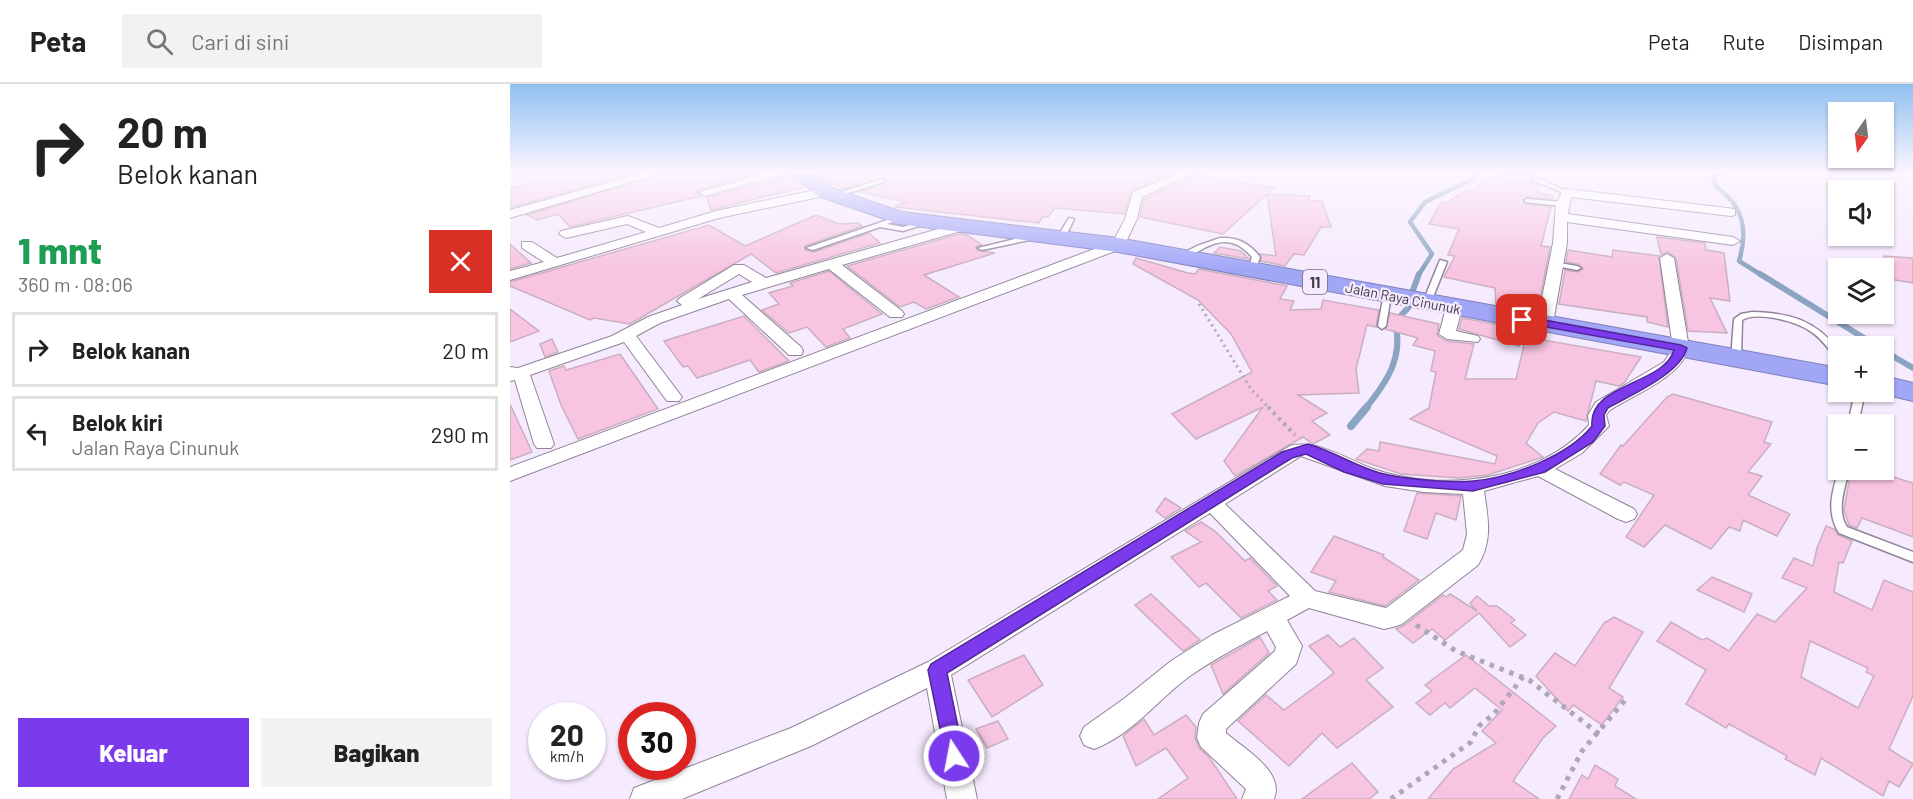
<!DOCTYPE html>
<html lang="id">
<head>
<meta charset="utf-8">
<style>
  body { margin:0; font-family:Barlow,sans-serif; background:#f2f2f2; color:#222; height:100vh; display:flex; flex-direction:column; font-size:22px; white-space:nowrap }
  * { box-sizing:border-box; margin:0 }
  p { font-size:20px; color:#767676 }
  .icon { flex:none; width:33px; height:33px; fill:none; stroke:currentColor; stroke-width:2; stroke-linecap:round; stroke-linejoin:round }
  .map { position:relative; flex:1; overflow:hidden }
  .side { display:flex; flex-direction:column; background:#fff; width:510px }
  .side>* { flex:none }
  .top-card { background:#fff; color:#222; overflow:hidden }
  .needle { width:39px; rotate:194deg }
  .tools { position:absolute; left:1318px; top:18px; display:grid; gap:12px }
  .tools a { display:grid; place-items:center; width:66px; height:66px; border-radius:0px; background:#fff; box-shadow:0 2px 4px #0004; font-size:30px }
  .speed { position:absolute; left:18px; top:618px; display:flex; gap:12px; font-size:30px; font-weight:700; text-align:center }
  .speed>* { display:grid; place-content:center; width:78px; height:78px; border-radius:50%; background:#fff; box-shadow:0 2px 4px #0004; line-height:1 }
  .speed small { font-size:15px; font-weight:400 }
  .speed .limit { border:9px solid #d22; background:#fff; color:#111 }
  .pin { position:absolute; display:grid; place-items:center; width:51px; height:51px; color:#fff; margin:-26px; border-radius:12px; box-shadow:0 3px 9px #0006 }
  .me { position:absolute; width:66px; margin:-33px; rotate:349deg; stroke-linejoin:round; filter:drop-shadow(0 0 4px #0008) }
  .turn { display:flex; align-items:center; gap:21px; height:126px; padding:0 18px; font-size:27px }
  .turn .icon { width:78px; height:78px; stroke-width:2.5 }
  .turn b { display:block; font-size:42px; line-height:51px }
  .round { display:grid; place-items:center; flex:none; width:63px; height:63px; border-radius:0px; background:#f2f2f2 }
  .summary { display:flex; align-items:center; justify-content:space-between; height:102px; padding:0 18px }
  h1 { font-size:36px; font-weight:800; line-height:45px; color:#1e9e55 }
  .cta { display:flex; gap:12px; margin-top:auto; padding:12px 18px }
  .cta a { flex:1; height:69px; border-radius:0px; background:#7c3aed; color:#fff; font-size:24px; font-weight:800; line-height:69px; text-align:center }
  .cta a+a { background:#f2f2f2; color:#222 }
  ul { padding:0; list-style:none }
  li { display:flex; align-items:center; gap:18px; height:75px; margin:0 12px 9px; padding:0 6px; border:3px solid #e0e0e0; border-radius:0px }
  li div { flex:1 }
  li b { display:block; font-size:22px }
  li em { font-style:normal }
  header { display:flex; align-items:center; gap:36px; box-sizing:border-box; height:84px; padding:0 30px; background:#fff; border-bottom:2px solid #e0e0e0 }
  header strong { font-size:28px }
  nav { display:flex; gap:33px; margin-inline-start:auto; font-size:21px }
  .search { width:420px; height:54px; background:#f2f2f2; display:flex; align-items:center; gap:15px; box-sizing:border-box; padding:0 21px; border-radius:0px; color:#767676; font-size:22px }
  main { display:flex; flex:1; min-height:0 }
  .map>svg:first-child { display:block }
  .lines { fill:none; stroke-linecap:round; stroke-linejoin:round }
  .stream-far2 { stroke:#8ba4c2; stroke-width:4.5 }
  .stream-far1 { stroke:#8ba4c2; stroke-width:6 }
  .stream { stroke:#8ba4c2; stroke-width:8 }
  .building { fill:#f7c4e1; stroke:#caafbe; stroke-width:1.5; fill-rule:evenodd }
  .lane-casing { stroke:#91839a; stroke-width:3 }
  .street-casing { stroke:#91839a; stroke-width:2 }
  .highway-casing { stroke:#7f80b8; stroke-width:2 }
  .path-far3 { stroke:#b0a6b6; stroke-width:2; stroke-dasharray:2 3; stroke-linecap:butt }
  .path-far2 { stroke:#b0a6b6; stroke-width:3; stroke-dasharray:2 4; stroke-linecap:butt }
  .path-far1 { stroke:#b0a6b6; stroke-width:4; stroke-dasharray:3 4.5; stroke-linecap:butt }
  .path { stroke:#b0a6b6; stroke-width:5; stroke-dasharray:4.5 6; stroke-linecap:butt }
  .lane { fill:#fff; fill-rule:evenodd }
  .street { fill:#fff; fill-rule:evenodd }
  .highway { fill:#a1a6f7; fill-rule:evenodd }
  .route { fill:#7c3aed; stroke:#51269a; stroke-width:1.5 }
  .labels { text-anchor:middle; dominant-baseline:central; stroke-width:4.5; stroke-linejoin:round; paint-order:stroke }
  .far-street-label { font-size:14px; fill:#3f3a43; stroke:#f6eafe }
  .shield { fill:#f6eafe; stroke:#766f7b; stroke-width:1.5 }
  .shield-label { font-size:15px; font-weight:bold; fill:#3f3a43 }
</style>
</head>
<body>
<header>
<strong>Peta</strong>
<div class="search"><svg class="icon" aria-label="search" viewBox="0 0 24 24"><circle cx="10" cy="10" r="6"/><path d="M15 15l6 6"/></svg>Cari di sini</div>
<nav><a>Peta</a><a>Rute</a><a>Disimpan</a></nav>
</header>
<main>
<section class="side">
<div class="top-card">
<div class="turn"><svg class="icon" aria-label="right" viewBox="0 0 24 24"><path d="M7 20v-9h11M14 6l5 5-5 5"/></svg><div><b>20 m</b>Belok kanan</div></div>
</div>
<div class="summary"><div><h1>1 mnt</h1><p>360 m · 08:06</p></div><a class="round" style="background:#d93025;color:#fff"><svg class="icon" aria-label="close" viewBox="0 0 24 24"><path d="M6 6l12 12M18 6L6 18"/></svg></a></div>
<ul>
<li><svg class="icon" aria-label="right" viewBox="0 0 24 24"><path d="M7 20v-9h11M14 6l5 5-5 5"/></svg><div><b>Belok kanan</b></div><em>20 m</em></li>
<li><svg class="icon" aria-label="left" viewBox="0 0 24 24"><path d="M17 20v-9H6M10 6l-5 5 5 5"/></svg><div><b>Belok kiri</b><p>Jalan Raya Cinunuk</p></div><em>290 m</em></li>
</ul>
<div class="cta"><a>Keluar</a><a>Bagikan</a></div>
</section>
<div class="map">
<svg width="1403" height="715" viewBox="0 0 1403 715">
  <rect width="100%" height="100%" fill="#f6eafe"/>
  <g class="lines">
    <!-- stream-far2 -->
    <g class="stream-far2">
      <path d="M1211,87L1203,95C1205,104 1212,107 1218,113C1236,131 1236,154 1229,177L1253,192"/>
      <polyline points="908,192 922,170 900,138 915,118 963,95 969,87"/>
    </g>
    <!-- stream-far1 -->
    <g class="stream-far1">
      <polyline points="1250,190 1367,262"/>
      <polyline points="903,206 909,190"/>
      <polyline points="1374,267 1403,284"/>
      <path d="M855,325C877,298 894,273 885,238L898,224"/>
    </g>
    <!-- stream -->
    <polyline class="stream" points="841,342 857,323"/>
  </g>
  <!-- building -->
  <g class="building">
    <polygon points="0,87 125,87 127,88 0,124 0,104 16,100"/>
    <polygon points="160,87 256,87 188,106 187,108 191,112 60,143 48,130 27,136 17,131"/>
    <polygon points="304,87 668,87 622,106 614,130 545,124 538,133 532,133 529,139 385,123 395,118 350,108 376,100 377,97 373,93 334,105 318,98"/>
    <polygon points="1000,87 1023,92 1020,97 1030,101 1027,109 1043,112 1043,115 1017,113 1013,116 1015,120 1041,123 1031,162 1040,163 1029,220 1016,217 1015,225 986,220 985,204 934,193 945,172 938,171 949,145 919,140 931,118 936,119 957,106 963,107 978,93 988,94"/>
    <polygon points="280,91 294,103 201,126 197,114"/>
    <polygon points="687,91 764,104 758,110 800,112 799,117 812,117 821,143 811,143 794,171 784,170 775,182 751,177 750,170 766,172 757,110 713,150 630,133 634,115"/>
    <polygon points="306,131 329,140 348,139 352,142 295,162 295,166 304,168 359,149 370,159 266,189 241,170 120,240 84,234 80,236 0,202 0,198 199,141 235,162"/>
    <polygon points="449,150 457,151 472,161 466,163 467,166 485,169 414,191 449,213 416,225 404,218 390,223 337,182"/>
    <polygon points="1147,153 1195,159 1196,166 1214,169 1220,217 1200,214 1217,249 1178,247 1166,174 1158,168 1151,171"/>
    <polygon points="0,160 21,179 0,185"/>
    <polygon points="710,163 731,167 739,175 704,169"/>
    <polygon points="1058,166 1102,173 1103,166 1149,172 1158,243 1137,238 1137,233 1049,220 1055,186 1067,188 1073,185 1068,180 1056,178"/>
    <polygon points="1374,172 1403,174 1403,199 1374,194"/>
    <polygon points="626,174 678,189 685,190 689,185 777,202 770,215 784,217 780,226 811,225 813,216 869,226 866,243 857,241 846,285 849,309 788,311 817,329 802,337 820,351 803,360 793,353 725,392 714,377 753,323 686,355 662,330 742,288 721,250 688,216 623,180"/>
    <polygon points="319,187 372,230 333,245 340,254 316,263 297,243 279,249 252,226 269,220 259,209 283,202 280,199"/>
    <polygon points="0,225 29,247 0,258"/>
    <polygon points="880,229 929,240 927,251 936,257 964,260 955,295 1006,295 1016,253 1131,273 1114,299 1109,302 1086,297 1076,337 1044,328 1028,339 1016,359 1033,373 978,391 949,394 891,390 846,375 857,365 869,367 870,358 985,380 987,372 900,335 919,324 926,288 921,287 925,267 903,261 908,254 875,245"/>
    <polygon points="234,232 279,277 249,288 240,276 187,294 178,282 173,283 154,257"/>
    <polygon points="952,234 1012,245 1009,262 949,245"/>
    <polygon points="42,255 48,268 35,273 30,260"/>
    <polygon points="110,270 148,325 68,355 51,321 39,287 54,282 56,286"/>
    <polygon points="1163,310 1262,338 1254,358 1261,360 1238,388 1252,392 1238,411 1280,430 1267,452 1233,436 1230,447 1219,443 1201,465 1155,441 1134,463 1116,453 1144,411 1114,398 1110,401 1090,390 1111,361 1113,362 1157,313"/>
    <polygon points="0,320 22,368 0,376"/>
    <polygon points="1341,386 1361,386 1403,399 1403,453 1352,434 1347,444 1339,441 1334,426"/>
    <polygon points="907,409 951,412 946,436 926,429 917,455 894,447"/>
    <polygon points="655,414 671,424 655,434 646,427"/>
    <polygon points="691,438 705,447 735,477 740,474 767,502 758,507 767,516 731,534 696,499 689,503 661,473 691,458 675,447"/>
    <path d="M1316,442L1324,445L1328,451L1342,457L1333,479L1329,478L1324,508L1362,526L1374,496L1403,508V612L1379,665L1403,680L1389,703L1379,697L1373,712L1311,674L1305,691L1275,675L1277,672L1219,640L1216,644L1176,620L1196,586L1147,557L1161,538L1192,556L1197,554L1219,567L1247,530L1265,538L1297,504L1272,494L1284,474L1303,482L1307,464ZM1300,557L1358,584L1356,588L1364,592L1348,624L1291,593Z"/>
    <polygon points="824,452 874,471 873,473 909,496 875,522 819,508 826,497 801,488"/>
    <polygon points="1202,493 1242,510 1234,528 1187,506"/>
    <polygon points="641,510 690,556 673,567 625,521"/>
    <polygon points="940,510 967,527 960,519 967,512 979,522 987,522 1005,536 1001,539 1016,551 1000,563 969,529 935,556 922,545 903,559 886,545 893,542 933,511 936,513"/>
    <polygon points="1104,533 1133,548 1099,604 1113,613 1092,641 1063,621 1058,627 1026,592 1045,569 1065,582 1094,539"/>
    <polygon points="818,551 830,563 844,554 873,584 856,596 883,623 827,664 812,649 779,682 728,637 756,611 774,626 824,589 799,562"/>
    <polygon points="750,553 759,569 713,610 701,581"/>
    <polygon points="514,571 533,601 482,633 458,596"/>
    <polygon points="956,571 1046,642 1033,654 1003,697 1029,715 918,715 943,685 986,659 972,647 992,626 965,604 940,624 935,619 920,631 906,619 922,607 915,601"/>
    <polygon points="676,631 686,643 685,654 689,664 699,673 727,715 648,715 678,694 656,664 626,682 613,652 634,635 644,651"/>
    <polygon points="488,637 498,655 477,664 466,645"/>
    <polygon points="842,679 868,708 859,715 792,715"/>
    <polygon points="1085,681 1108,695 1105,702 1126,715 1059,715 1072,691 1078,695"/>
  </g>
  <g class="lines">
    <!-- lane casing -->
    <g class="lane-casing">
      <g id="lane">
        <polygon points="1025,93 1059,108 1060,109 1055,110 1023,96 1022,95"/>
        <polygon points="372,95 375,97 374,98 325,113 322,111"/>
        <polygon points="1017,115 1052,118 1055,120 1052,122 1015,118 1015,116"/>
        <polygon points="389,132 392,134 391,135 377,140 393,143 418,136 421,138 393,147 370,143 303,166 296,164"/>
        <polygon points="559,134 564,135 555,154 549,154 548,152"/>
        <polygon points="526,150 529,150 529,154 472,166 468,164"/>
        <path d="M710,154C728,153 739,159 750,173L745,188L738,186L742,173C710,135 682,182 666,173L687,162Z"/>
        <polygon points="930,176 937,178 921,218 917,220 914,220 913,218"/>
        <polygon points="1043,178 1067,182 1071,184 1067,186 1046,182 1043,182"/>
        <polygon points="874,209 877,209 881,211 876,242 872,245 868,242"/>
        <path d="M1242,228C1281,229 1304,236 1329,266V275L1326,274C1318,264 1310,253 1300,247C1286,237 1247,227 1232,236L1231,275L1229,277H1223L1221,275L1224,235L1231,230Z"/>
        <polygon points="1345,308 1355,308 1348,340 1338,340"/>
        <path d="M1329,385L1339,386C1335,404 1326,426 1337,443L1403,468V478L1329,449C1316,428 1322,408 1329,385Z"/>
      </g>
    </g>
    <!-- street casing -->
    <g class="street-casing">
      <g id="street">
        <polygon points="140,87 158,87 0,134 0,126"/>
        <polygon points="265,87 285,87 195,112 189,108"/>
        <polygon points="674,87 689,87 632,113 627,135 613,164 0,397 0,383 603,158 615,135 623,108"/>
        <polygon points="315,104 319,105 319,111 209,134 0,196 0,187 34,178 12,164 12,158 22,158 47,174 136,148 117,140 56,154 49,150 51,147 118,132 149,144 206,127"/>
        <polygon points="1057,105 1225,125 1225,131 1221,132 1061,113 1058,130 1223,153 1230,157 1223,161 1057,138 1057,159 1043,239 1035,244 1029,242 1027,239 1043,159 1046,120 1053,106"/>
        <path d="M453,138L459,142L458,145L332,181L392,227L394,230L392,233H380L319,185L232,211L291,263L293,267L291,271H279L219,215L150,239L126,252L172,313L169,317H157L114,258L20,291L44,360L41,364H27L24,360L5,296L0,297V283L8,284L102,252L138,233L172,221L167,217L170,214L224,181H234L256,194ZM229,190L242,198L188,215Z"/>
        <path d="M1157,170L1164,174L1179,264C1170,294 1125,310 1100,326L1096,331L1099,342L1072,369L1045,385L1124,425L1127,430L1124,435L1116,438L1108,435L1028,392L974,407C978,435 983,456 968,481L892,540L883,543L874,545L799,524L777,536L792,562L786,580L716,645V649C734,665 775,687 764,715H732L736,705L691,663L687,654L689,639L693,630L765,567L766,563L757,547C731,561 704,575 680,592C648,615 622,651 584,665L574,661L570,652L574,643L615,614L661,577L702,551L780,512L700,429L441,591L467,715H437L417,604L301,662L172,715H120L124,704L281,644L418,578L780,362C807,355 839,376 863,385C933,409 1029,397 1079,341L1078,331L1086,318L1154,278L1163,264L1150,174ZM791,372L875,402L914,408L953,410L957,450L953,466L876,524L805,507L715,420Z"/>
        <polygon points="944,219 952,224 946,247 968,252 970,255 968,258 937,255 929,250 936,224"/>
      </g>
    </g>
    <!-- highway casing -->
    <g class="highway-casing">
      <g id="highway">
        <polygon points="279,87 300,87 322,104 392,128 608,154 1329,284 1329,302 608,168 389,140 308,112"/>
        <polygon points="1374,292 1403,299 1403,317 1364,308 1374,308"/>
      </g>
    </g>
    <!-- path-far3 -->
    <polyline class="path-far3" points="626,87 632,92"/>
    <!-- path-far2 -->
    <polyline class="path-far2" points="689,220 741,305 760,325"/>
    <!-- path-far1 -->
    <polyline class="path-far1" points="758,323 785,351"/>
    <!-- path -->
    <g class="path">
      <polyline points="906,541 946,567 1019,596 1089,650"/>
      <polyline points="881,715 961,658 969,642 984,630 1013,593"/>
      <polyline points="1047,715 1072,667 1116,615"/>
    </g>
    <!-- lane -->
    <use href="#lane" class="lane"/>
    <!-- street -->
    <use href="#street" class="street"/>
    <!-- highway -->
    <use href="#highway" class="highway"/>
  </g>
  <!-- sky -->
  <linearGradient id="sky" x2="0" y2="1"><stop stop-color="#90c0ef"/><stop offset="0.47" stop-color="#fbf6ff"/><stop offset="1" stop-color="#fbf6ff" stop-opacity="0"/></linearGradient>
  <rect width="1403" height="187" fill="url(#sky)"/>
  <!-- route -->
  <path class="route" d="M1012,232L1171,261L1177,264C1170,290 1121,311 1098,324L1094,331L1095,342L1083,358L1035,388L963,407L873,400L834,388L796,370L782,374L437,589L454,672L451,679L444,681L437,679L418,586L421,580L772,368L798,360C823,367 845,382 870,389C892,395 941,399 963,397C1000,394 1058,372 1082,342C1078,299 1154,301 1164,266L1008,238L1006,236Z"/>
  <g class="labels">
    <!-- far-street labels -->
    <g class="far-street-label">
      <text transform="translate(893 214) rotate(11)">Jalan Raya Cinunuk</text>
    </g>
    <!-- shield labels -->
    <rect class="shield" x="793" y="186" width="24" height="24" rx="4.5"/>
    <g class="shield-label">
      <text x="805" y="198">11</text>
    </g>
  </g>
</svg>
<div class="tools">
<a><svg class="needle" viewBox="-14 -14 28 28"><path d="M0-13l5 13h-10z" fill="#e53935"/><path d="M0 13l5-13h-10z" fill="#767676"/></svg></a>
<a><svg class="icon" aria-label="sound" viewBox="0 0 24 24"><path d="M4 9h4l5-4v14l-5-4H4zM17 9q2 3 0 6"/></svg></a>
<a><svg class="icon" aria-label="layers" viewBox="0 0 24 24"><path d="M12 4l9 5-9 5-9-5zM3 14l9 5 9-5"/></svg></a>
<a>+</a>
<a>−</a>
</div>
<div class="speed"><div>20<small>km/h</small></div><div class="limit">30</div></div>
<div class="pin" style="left:1012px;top:236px;background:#d93025"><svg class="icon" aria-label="arrive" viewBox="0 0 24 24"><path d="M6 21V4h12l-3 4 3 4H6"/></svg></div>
<svg class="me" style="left:444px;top:672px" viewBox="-20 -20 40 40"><circle r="17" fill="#7c3aed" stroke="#fff" stroke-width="3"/><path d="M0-11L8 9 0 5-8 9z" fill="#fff"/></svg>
</div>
</main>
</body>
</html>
